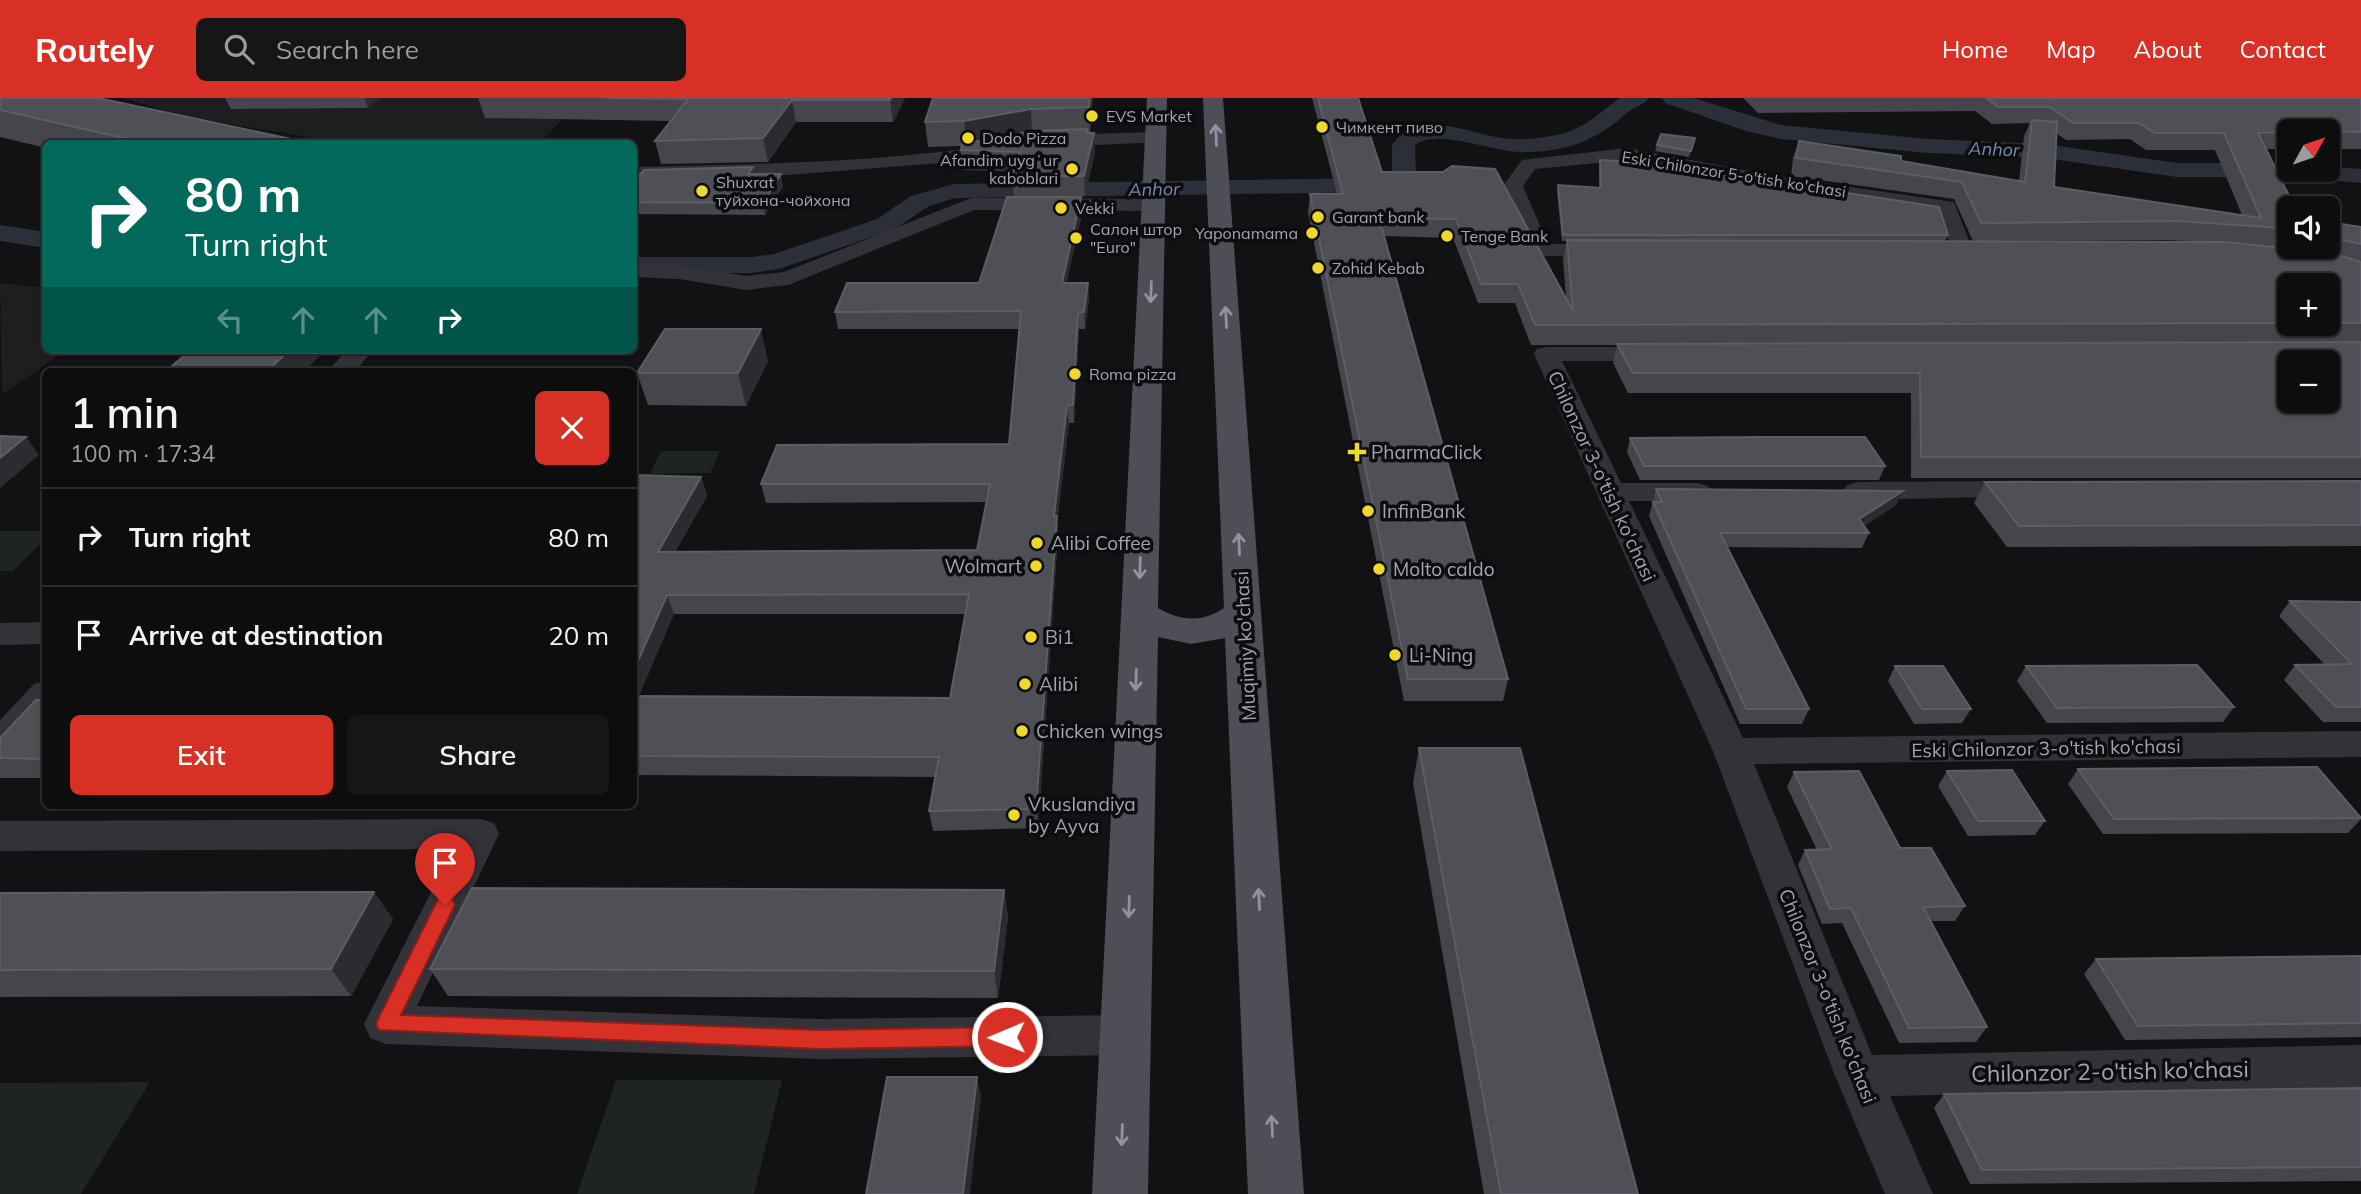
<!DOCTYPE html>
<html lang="en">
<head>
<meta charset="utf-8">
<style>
  body { margin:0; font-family:Mulish,sans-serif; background:#171617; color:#f1f3f6; height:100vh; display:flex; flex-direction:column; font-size:26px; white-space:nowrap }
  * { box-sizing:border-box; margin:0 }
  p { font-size:23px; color:#9b9c9e }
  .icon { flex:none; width:38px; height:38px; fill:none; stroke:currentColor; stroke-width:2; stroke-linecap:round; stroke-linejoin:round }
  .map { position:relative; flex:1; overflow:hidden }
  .details { position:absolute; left:42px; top:270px; width:595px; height:441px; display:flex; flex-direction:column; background:#0e0d0e; border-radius:10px; box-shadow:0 2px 5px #0004,0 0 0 2px #2e2d2e }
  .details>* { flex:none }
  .hud { position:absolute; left:42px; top:42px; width:595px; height:214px; border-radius:10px; box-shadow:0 2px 5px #0004,0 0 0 2px #2e2d2e; background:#00695c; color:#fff; overflow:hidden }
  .needle { width:46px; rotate:50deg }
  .tools { position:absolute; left:2277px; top:21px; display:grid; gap:14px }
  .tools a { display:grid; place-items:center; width:63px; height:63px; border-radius:10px; background:#0e0d0e; box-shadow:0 2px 5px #0004,0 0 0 2px #2e2d2e; font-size:35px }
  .pin { position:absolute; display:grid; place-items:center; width:60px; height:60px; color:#fff; margin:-72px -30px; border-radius:50% 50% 50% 0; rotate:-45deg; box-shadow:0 0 7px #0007 }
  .pin .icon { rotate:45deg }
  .me { position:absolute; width:77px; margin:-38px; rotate:269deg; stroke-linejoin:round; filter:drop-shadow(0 0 5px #0008) }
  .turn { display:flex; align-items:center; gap:24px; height:147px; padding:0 28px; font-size:32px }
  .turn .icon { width:91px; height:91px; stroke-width:2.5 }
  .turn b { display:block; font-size:49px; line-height:60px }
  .lanes { display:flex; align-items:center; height:66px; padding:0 28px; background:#0003; justify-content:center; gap:35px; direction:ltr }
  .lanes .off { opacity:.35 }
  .round { display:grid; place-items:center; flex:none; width:74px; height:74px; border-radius:10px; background:#171617 }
  .summary { display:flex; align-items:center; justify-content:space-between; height:119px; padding:0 28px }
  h1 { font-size:42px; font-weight:600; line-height:52px }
  .cta { display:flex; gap:14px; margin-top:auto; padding:14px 28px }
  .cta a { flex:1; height:80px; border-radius:10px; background:#d93025; color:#fff; font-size:28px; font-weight:600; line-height:80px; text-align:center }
  .cta a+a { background:#171617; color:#f1f3f6 }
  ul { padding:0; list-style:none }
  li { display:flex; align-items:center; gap:21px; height:98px; padding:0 28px; border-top:2px solid #2e2d2e }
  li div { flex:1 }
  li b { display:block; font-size:26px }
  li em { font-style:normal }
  header { display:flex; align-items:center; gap:42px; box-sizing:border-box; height:98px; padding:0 35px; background:#d93025; color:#fff }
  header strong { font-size:33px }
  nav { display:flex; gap:38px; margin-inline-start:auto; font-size:24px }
  .search { width:490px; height:63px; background:#171617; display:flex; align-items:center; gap:18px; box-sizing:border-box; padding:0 24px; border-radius:10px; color:#9b9c9e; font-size:26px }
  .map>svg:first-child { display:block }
  .built { fill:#1e1d20 }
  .green { fill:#1e2520 }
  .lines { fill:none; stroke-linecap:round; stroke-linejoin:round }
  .canal { fill:#2a2f38; fill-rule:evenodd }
  .minor { fill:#323238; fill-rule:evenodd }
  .primary { fill:#4e4e57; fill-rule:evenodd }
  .wall { fill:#45454b; fill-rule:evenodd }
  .shaded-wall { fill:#2c2c30 }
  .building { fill:#4f4f56; stroke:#5c5d65; stroke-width:2; fill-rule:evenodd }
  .oneway { stroke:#9293a1 }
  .route { fill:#d93025; stroke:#8d1f18; stroke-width:2 }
  .poi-dot { fill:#f0d72c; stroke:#0d0c0e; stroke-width:2.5 }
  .labels { text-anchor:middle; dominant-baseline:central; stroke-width:7; stroke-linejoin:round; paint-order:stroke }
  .far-poi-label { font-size:16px; fill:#a3a4b3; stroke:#0d0c0e; text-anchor:start }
  .far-street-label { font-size:16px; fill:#a3a4b3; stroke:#0d0c0e }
  .far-water-label { font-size:18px; font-style:italic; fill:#798baf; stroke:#0d0c0e }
  .poi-label { font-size:19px; fill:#a3a4b3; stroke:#0d0c0e; text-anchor:start }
  .street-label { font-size:19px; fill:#a3a4b3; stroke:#0d0c0e }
  .near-street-label { font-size:23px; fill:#a3a4b3; stroke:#0d0c0e }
</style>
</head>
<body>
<header>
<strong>Routely</strong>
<div class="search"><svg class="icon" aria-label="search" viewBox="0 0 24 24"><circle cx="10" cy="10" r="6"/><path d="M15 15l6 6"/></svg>Search here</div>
<nav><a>Home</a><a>Map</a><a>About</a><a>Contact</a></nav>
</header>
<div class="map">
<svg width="2361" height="1096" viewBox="0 0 2361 1096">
  <rect width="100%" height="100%" fill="#121113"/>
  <!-- built -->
  <g class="built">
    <polygon points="122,0 583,0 539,46 343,45 188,19"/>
    <polygon points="0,185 45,190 46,252 67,252 2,296"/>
  </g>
  <!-- green -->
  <g class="green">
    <polygon points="661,353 720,353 710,375 650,376"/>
    <polygon points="0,433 45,433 45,442 12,473 0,473"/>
    <polygon points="616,982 782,982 754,1096 577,1096"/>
    <polygon points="150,984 81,1096 0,1096 0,985"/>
  </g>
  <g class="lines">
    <!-- canal -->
    <g class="canal">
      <path d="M1620,0H1649C1644,7 1634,9 1627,15C1594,44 1564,55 1519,54C1493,54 1433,29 1415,48L1416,77L1396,92L1387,94L955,100L929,108L895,131L779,171L752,175H634V159H752L774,156L877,121L911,98L954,86L1382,80L1392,74V47C1417,10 1467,35 1502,40C1520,42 1538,41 1556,37C1584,32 1598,15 1620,0Z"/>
      <polygon points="1662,0 1694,0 1781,27 1928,41 2045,46 2177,65 2289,65 2289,72 2328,72 2328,68 2361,71 2361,85 2299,79 2177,79 2045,60 1928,55 1781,41 1746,33 1665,5"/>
      <polygon points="0,127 46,134 46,150 0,143"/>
    </g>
    <!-- minor -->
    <g class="minor">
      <polygon points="1156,34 1163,36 1165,40 1163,44 1050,49 1041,43 1050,37"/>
      <path d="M1004,45L1014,51L1011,55L967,63L774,78L634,81V69C757,66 882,65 1004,45Z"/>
      <polygon points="1627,50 1782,79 1954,104 1973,153 1962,160 1954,158 1938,112 1935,111 1782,91 1627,62 1535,71 1523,88 1548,146 1609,146 1617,148 1620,153 1617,158 1532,158 1508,106 1503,88 1522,62"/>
      <polygon points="971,100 1154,101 1164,107 1154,113 974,112 788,187 746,192 679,181 634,179 634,165 679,167 746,178 784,174"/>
      <polygon points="1546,249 1660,249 1669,251 1672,256 1669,261 1660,263 1562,263 1621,385 1698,385 1708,388 1712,394 1708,400 1698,403 1629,403 1743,640 2361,633 2361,659 1754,666 1872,957 2361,947 2361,989 1890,998 1933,1096 1885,1096 1835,978 1713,653 1534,256 1537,251"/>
      <polygon points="347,252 373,252 355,273 328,273"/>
      <polygon points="2024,383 2034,386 2038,392 2034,398 1857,402 1847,399 1843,393 1847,387 1857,384"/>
      <polygon points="46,524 46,546 0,547 0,525"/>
      <polygon points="46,583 46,617 13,653 0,657 0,622 34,586"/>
      <polygon points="480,721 494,725 499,736 417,908 819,921 1125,917 1141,923 1147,937 1141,951 1125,957 819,961 386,946 370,940 364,926 453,751 0,753 0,723"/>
    </g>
    <!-- primary -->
    <path class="primary" d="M1147,0H1167L1158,510C1180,523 1202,525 1224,510L1203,0H1223L1304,1096H1248L1225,540L1191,546L1158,539L1148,1096H1092Z"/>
  </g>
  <!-- wall -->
  <g class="wall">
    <polygon points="0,0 310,46 46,46 46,50 0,39"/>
    <polygon points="225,0 379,0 368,10 231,11"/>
    <polygon points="478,0 905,0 893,24 796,24 768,64 661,66 655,43 670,23 485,20"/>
    <polygon points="1093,0 1090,34 1087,34 1095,54 1085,98 1014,98 1012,78 1013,73 963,72 961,52 962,48 928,49 925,24"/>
    <path d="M1312,0H1358L1382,74H1443L1566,200L1563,161L1567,143H1562L1557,93L1558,87L1599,90V67L1600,62L1948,137L1945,143L2209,144L2169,142L1973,143L1954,101L1791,78L1793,60L1799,43L1901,63L2019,83L2024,38L2030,25L1992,26L1975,13L1758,15L1743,0H2052L2054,1L2361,0V51H2328V33H2289V51H2266L2289,110V149H2328V124L2361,129V380H1911V295H1628L1613,265L1617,247H1531L1515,205H1478L1453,140L1384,138L1508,581L1503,603H1404L1308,114L1310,96H1337ZM2056,35L2066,42L2130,41L2146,52H2215L2242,117L2054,89ZM2289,187H2328V226H2289Z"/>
    <polygon points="1695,40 1689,59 1655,53 1657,47"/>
    <polygon points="634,73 636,81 755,76 783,88 765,117 634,116"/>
    <path d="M1081,99L1082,115L1066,185H1088L1089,202L1085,231H1079L1074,325H1069L1057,424L1058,437L1038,730L933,733L929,713L936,679L634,677V377L701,379L707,398L675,454L977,452L986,404L766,405L761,386L1009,346L1019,231H838L835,214L979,185ZM674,516H965L950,600L638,598Z"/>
    <polygon points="768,263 746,308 648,307 637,275"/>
    <polygon points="1630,340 1885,368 1879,382 1640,382 1627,354"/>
    <polygon points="2361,383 2361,448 2007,449 1974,405 1985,384"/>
    <polygon points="1656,391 1903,393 1896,407 1864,428 1869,435 1862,450 1727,449 1809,611 1802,626 1740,626 1649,418"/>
    <polygon points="2290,503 2361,504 2361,624 2323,624 2284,582 2295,567 2325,567 2279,518"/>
    <polygon points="1895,568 1971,611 1962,625 1914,626 1888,583"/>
    <polygon points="2026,568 2234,609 2223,624 2047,625 2017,583"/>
    <polygon points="46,602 46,680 0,680 0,640"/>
    <polygon points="1419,650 1638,1096 1484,1096 1413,685"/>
    <polygon points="2078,671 2361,718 2361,721 2348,735 2103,736 2068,686"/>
    <polygon points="1947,673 2045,723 2035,737 1968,738 1938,688"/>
    <polygon points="1794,674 1900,750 1965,808 1955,823 1931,823 1987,929 1976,944 1899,945 1842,825 1822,826 1798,767 1805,752 1817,752 1787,689"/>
    <polygon points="1004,792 1008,819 998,900 448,898 430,871"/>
    <polygon points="0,795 393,821 351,898 0,899"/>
    <polygon points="2361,858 2361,939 2125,942 2084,876 2096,861"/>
    <polygon points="2361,990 2361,1083 1970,1086 1934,1010 1944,996"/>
  </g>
  <!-- shaded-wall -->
  <g class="shaded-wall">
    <polygon points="364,0 379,0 368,10"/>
    <polygon points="891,0 905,0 893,24 890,2"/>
    <polygon points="1090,0 1093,0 1090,34 1089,9"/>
    <polygon points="792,2 796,24 768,64 763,40"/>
    <polygon points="1031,11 1032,35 967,48 964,23"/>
    <polygon points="1094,35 1095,54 1085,98 1084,78"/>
    <polygon points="781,76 783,88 765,117 763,105"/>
    <polygon points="1081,99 1082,115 1063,202 1062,185"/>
    <polygon points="1088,185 1089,202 1085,231 1084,214"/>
    <polygon points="1078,214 1079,231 1074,325 1073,307"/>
    <polygon points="761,231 768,263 746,308 738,275"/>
    <polygon points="290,252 326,252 304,273 267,273"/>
    <polygon points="1067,307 1069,325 1057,424 1058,437 1038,730 1036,711 1054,418"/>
    <polygon points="26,339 39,357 0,390 0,360"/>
    <polygon points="701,379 707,398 664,473 658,454"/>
    <polygon points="1903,393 1896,407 1853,436 1859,421"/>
    <polygon points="667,497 674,516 634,610 634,572"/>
    <polygon points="1004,792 1008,819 998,900 994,873"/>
    <polygon points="374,794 393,821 351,898 331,871"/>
    <polygon points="977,979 981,999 970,1096 963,1096"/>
  </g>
  <!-- building -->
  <g class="building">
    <polygon points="0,0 98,0 310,45 150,46 0,12"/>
    <polygon points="607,0 891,0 890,2 792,2 763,40 655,43 688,1"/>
    <polygon points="933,0 1090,0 1089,9 1031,11 964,23 925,24"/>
    <polygon points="1318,0 1358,0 1382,74 1443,74 1452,68 1495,71 1573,213 1567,142 2224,144 2332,155 2361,164 2361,225 2328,225 2328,187 2289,187 2289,225 1535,227 1518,186 1481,186 1456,121 1379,120 1508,581 1408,581 1310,96 1343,96"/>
    <polygon points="1986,0 2052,0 2054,1 2055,0 2361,0 2361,34 2289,33 2289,34 2258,35 2295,110 2289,110 2289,131 2281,130 2178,123 1981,125 1962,84 1796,60 1799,43 1901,58 1901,63 2025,84 2032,22 2057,24 2054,89 2261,120 2224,35 2155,35 2139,25 2073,25 2050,9 1998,9"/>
    <polygon points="1087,31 1087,35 1094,35 1084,78 1012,78 1020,54 961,52 962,46 1032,33"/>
    <polygon points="1661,36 1695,40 1691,53 1657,47"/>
    <polygon points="1600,62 1650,65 1939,109 1948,137 1563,137 1558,87 1601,90"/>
    <polygon points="753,69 748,76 781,76 763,105 634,104 634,84 644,72"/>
    <polygon points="1007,99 1081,99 1062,185 1088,185 1084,214 1078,214 1073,307 1067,307 1054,418 1057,418 1036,711 929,713 939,659 634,658 634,598 950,600 969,496 667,497 634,572 634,377 701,379 658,454 977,452 990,386 761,386 777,347 1009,346 1021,213 835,214 847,185 979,185"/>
    <polygon points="2328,124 2361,129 2361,146 2328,139"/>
    <polygon points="665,231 761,231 738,275 637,275"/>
    <path d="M2361,244V359H1921L1920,275H1633L1617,246ZM2289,264H2328V303H2289Z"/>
    <polygon points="191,252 290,252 267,273 166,273"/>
    <polygon points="0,338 26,339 0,360"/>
    <polygon points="1766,339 1865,339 1885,368 1644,368 1630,340"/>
    <polygon points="2361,383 2361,427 2019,428 1985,384"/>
    <polygon points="1656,391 1903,393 1859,421 1869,435 1720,435 1809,611 1746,611 1653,404 1662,404"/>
    <polygon points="2290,503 2361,504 2361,609 2336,609 2295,567 2352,566"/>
    <polygon points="2197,567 2234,609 2057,610 2026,568"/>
    <polygon points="1895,568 1943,568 1971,611 1922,611"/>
    <polygon points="36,602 46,602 46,661 0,660 0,640"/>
    <polygon points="1419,650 1520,650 1638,1096 1501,1096"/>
    <polygon points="2317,669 2361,720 2114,721 2078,671"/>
    <polygon points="2012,672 2045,723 1978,723 1947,673"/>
    <polygon points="1859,673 1900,750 1931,750 1965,808 1923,809 1987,929 1909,930 1851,810 1830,811 1805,752 1832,751 1794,674"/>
    <polygon points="472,790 1004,792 994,873 430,871"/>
    <polygon points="374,794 331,871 0,872 0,795"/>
    <polygon points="2361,858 2361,925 2138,928 2096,861"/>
    <polygon points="887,979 977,979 963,1096 866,1096"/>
    <polygon points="2361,990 2361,1069 1982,1072 1944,996"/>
  </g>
  <!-- one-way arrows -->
  <defs><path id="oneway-shaft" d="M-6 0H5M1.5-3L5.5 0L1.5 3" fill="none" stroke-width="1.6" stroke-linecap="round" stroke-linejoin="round" transform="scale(1.75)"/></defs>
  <g class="oneway">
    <use href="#oneway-shaft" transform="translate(1216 37) rotate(-93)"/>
    <use href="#oneway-shaft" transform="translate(1151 194) rotate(92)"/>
    <use href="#oneway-shaft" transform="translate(1226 219) rotate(-93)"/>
    <use href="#oneway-shaft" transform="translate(1239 446) rotate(-93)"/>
    <use href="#oneway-shaft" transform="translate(1140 470) rotate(92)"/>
    <use href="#oneway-shaft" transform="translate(1136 582) rotate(92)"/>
    <use href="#oneway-shaft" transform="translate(1259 801) rotate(-93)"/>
    <use href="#oneway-shaft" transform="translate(1129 809) rotate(92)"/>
    <use href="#oneway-shaft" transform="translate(1272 1028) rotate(-93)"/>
    <use href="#oneway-shaft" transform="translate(1122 1037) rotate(92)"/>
  </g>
  <!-- route -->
  <polygon class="route" points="445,799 452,801 455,807 401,917 819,932 1007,929 1014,932 1017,939 1014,945 1007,948 819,951 379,932 376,926 379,919 438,801"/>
  <!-- markers -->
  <g class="poi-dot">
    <circle cx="1092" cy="18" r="7"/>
    <circle cx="1322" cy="29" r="7"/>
    <circle cx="968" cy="40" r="7"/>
    <circle cx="1072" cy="71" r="7"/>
    <circle cx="702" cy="93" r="7"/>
    <circle cx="1061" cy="110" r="7"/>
    <circle cx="1318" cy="119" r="7"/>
    <circle cx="1312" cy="135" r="7"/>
    <circle cx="1447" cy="138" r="7"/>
    <circle cx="1076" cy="140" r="7"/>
    <circle cx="1318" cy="170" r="7"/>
    <circle cx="1075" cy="276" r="7"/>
    <path d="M1353.5 343.5h7v7h7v7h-7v7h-7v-7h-7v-7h7z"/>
    <circle cx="1368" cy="413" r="7"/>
    <circle cx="1037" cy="445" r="7"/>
    <circle cx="1036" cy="468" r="7"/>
    <circle cx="1379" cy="471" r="7"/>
    <circle cx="1031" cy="539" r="7"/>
    <circle cx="1395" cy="557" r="7"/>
    <circle cx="1025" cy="586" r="7"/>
    <circle cx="1022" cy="633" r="7"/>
    <circle cx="1014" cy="717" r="7"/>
  </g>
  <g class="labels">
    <!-- far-poi labels -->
    <g class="far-poi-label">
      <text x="1106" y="18">EVS Market</text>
      <text x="1336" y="29">Чимкент пиво</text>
      <text x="982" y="40">Dodo Pizza</text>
      <text x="1058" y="62" text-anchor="end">Afandim uygʻur<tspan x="1058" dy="18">kaboblari</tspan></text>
      <text x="716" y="84">Shuxrat<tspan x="716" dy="18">туйхона-чойхона</tspan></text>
      <text x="1075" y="110">Vekki</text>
      <text x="1332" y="119">Garant bank</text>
      <text x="1090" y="131">Салон штор<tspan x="1090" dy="18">"Euro"</tspan></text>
      <text x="1298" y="135" text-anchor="end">Yaponamama</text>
      <text x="1461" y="138">Tenge Bank</text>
      <text x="1332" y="170">Zohid Kebab</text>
      <text x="1089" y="276">Roma pizza</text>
    </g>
    <!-- far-street labels -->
    <g class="far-street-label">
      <text transform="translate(1734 76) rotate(9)">Eski Chilonzor 5-o'tish ko'chasi</text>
    </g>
    <!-- far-water labels -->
    <g class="far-water-label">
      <text transform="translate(1994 51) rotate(2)">Anhor</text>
      <text transform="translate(1154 91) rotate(-1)">Anhor</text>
    </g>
    <!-- poi labels -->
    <g class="poi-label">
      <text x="1371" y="354">PharmaClick</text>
      <text x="1382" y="413">InfinBank</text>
      <text x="1051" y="445">Alibi Coffee</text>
      <text x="1022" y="468" text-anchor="end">Wolmart</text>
      <text x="1393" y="471">Molto caldo</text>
      <text x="1045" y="539">Bi1</text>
      <text x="1409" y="557">Li-Ning</text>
      <text x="1039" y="586">Alibi</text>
      <text x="1036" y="633">Chicken wings</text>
      <text x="1028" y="706">Vkuslandiya<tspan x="1028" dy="22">by Ayva</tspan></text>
    </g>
    <!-- street labels -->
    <g class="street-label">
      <text transform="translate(1602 378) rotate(65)">Chilonzor 3-o'tish ko'chasi</text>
      <text transform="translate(1245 548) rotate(-93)">Muqimiy ko'chasi</text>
      <text transform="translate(2046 650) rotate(-1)">Eski Chilonzor 3-o'tish ko'chasi</text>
      <text transform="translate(1828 898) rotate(68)">Chilonzor 3-o'tish ko'chasi</text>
    </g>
    <!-- near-street labels -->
    <g class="near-street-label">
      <text transform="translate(2110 973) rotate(-1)">Chilonzor 2-o'tish ko'chasi</text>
    </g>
  </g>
</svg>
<div class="tools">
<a><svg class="needle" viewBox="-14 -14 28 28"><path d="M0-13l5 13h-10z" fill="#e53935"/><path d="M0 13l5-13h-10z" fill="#9b9c9e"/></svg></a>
<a><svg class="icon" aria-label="sound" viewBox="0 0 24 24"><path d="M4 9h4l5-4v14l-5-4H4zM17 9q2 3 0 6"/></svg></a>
<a>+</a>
<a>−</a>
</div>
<div class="pin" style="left:445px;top:807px;background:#d93025"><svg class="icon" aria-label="arrive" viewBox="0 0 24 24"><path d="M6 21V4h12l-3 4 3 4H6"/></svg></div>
<svg class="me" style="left:1007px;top:939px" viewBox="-20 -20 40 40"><circle r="17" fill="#d93025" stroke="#fff" stroke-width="3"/><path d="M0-11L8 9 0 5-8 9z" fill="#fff"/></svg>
<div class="hud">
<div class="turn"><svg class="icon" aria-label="right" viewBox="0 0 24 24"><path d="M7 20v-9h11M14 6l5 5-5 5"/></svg><div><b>80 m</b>Turn right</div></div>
<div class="lanes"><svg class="icon off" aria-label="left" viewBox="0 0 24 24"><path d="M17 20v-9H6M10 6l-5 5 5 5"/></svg><svg class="icon off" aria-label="ahead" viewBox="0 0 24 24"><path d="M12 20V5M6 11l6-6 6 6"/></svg><svg class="icon off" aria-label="ahead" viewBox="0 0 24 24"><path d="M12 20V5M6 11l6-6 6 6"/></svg><svg class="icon" aria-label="right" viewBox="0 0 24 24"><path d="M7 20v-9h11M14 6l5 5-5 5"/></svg></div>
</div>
<section class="details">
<div class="summary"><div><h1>1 min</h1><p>100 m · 17:34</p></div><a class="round" style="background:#d93025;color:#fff"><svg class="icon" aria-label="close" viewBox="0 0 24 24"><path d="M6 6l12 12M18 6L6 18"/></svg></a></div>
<ul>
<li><svg class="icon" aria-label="right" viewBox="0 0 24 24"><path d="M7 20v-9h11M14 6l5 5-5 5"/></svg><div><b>Turn right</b></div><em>80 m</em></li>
<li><svg class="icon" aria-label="arrive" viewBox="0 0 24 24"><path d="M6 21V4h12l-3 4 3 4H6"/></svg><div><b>Arrive at destination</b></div><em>20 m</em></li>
</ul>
<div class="cta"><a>Exit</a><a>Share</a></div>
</section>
</div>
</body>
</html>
